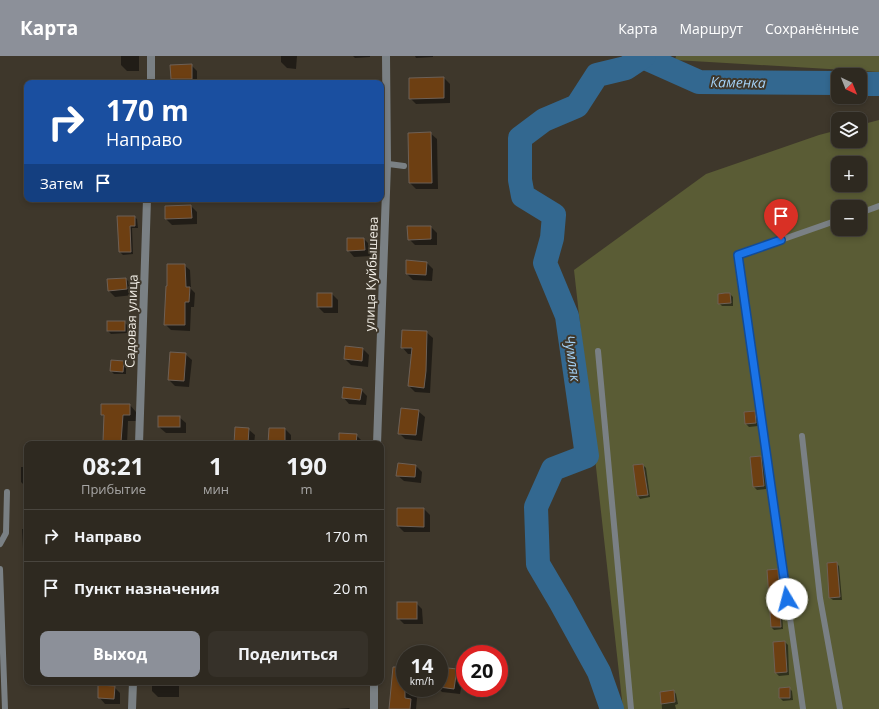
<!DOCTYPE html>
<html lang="ru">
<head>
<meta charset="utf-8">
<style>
  body { margin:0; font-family:"Open Sans",sans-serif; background:#363129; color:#f1f3f6; height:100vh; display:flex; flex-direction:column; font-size:15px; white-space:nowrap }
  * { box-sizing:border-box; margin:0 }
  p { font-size:13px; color:#a7a6a5 }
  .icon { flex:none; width:22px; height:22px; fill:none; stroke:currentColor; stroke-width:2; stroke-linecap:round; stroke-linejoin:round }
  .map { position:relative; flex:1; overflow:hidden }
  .drawer { position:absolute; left:24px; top:385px; width:360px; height:244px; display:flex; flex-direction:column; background:#2e2920; border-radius:8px; box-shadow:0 2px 6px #0003,0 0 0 1px #49453e }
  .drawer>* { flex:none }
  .banner { position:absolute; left:24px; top:24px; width:360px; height:122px; border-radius:8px; box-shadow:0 2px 6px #0003,0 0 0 1px #49453e; background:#1a4fa0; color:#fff; overflow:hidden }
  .needle { width:26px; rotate:137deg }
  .buttons { position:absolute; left:831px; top:12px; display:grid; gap:8px }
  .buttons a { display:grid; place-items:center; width:36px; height:36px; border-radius:8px; background:#2e2920; box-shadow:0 2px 6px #0003,0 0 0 1px #49453e; font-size:20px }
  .speed { position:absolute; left:396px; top:589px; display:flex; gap:8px; font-size:20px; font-weight:700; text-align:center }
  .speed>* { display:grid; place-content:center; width:52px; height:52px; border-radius:50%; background:#2e2920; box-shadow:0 2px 6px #0003,0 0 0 1px #49453e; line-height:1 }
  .speed small { font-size:10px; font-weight:400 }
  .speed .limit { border:6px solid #d22; background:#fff; color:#111 }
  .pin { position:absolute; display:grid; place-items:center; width:34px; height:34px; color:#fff; margin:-41px -17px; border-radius:50% 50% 50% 0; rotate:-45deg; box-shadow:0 0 4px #0007 }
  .pin .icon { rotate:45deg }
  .me { position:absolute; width:44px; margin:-22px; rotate:352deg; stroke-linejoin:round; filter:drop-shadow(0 0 3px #0008) }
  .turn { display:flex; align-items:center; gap:14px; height:84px; padding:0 16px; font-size:18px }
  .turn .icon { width:52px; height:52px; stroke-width:2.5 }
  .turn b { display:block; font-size:28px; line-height:34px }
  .then { display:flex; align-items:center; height:38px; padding:0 16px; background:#0003; gap:8px; font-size:15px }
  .eta { display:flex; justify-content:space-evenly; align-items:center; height:68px; text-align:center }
  .eta b { font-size:24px; font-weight:700; line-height:28px }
  .button { display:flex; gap:8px; margin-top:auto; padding:8px 16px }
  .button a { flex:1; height:46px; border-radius:8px; background:#8c9099; color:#fff; font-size:16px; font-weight:700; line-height:46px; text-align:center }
  .button a+a { background:#363129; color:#f1f3f6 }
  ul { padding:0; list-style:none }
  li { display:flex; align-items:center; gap:12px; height:52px; padding:0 16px; border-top:1px solid #49453e }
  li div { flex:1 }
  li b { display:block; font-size:15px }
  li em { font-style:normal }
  header { display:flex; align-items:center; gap:24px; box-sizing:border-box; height:56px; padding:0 20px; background:#8c9099; color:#fff }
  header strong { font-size:19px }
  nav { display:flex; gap:22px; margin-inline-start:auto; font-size:14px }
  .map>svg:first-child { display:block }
  .green { fill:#5a5c35; fill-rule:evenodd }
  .shadow { fill:#0007 }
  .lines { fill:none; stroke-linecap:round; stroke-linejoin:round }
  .river { stroke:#336890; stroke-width:24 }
  .building { fill:#6d3f12; stroke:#6d6056 }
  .service { stroke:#7a8084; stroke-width:6 }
  .minor { stroke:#7a8084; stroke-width:8 }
  .route-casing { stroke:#114b97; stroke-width:10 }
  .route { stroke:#1a73e8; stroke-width:7 }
  .labels { text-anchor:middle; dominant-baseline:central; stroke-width:4; stroke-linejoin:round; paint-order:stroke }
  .street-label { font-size:13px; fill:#efebe3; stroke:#3e372b }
  .water-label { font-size:14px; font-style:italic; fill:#a4d1f5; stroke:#3e372b }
</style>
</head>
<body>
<header>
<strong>Карта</strong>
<nav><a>Карта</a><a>Маршрут</a><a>Сохранённые</a></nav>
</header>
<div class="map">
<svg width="879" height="653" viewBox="0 0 879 653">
  <rect width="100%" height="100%" fill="#3e372b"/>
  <!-- green -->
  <g class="green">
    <polygon points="676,0 879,0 879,16 675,4"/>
    <path d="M879,64V653H623L574,214L706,118L819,79L838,74V85H860V69ZM838,107H860V129H838ZM838,151H860V173H838Z"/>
  </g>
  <!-- shadow -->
  <g class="shadow">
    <polygon points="121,0 139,0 139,15 127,15 121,9"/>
    <polygon points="281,0 297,0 296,13 287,12 281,6"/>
    <polygon points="353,0 370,0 370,1 355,2"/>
    <polygon points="415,0 433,0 433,1 416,2"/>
    <polygon points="191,9 197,15 197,27 172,27 171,10"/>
    <polygon points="444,22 450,28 450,47 416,48 410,42"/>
    <polygon points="430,77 437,83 438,133 416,133 410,127"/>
    <polygon points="191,150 197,156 197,168 172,169 166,163"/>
    <polygon points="118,161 134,161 137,163 138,172 132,172 133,198 123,199 120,196"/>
    <polygon points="431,171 437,177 437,189 415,189 409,183"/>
    <polygon points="348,183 364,183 370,189 371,200 354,201 348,194"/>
    <polygon points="407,206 427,207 433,213 432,225 413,224 407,218"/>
    <polygon points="184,209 190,214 191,233 195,237 194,251 191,251 190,275 171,274 165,268"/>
    <polygon points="126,223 132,229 133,239 115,241 109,235"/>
    <polygon points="332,238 338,244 338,257 324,257 318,251"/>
    <polygon points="730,238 733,241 733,250 722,250 719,247"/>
    <polygon points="124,266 127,269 127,277 111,278 108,275"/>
    <polygon points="426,276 433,282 430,337 415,336 409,330 412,298 408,298 402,291"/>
    <polygon points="346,291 363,293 369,299 368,311 351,309 345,303"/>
    <polygon points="185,298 192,304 189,331 175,330 169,324"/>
    <polygon points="124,306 126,309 126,318 114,318 111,315"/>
    <polygon points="361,334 367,340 366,349 349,348 343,341"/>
    <polygon points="102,349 130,349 136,356 136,365 128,365 127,388 107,388 104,385 105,362 102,358"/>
    <polygon points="418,355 425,361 422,385 405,383 399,377"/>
    <polygon points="755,356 758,359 758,370 749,371 746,368"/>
    <polygon points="179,361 186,367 186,377 166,377 159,371"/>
    <polygon points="248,373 255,379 254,388 235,388"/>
    <polygon points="270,373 285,373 291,379 291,388 269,388"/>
    <polygon points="356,379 362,385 362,388 340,388"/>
    <polygon points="761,401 764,404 766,433 757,434 754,431 752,402"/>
    <polygon points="643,409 646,412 650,441 640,443 638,440"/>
    <polygon points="416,410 422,416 421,427 404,425 397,419"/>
    <polygon points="21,411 27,411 27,432 21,426"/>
    <polygon points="398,453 424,453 430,459 430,476 404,476 398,470"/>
    <polygon points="22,473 27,473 27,537 25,513 24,512"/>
    <polygon points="836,507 839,510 842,544 833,544 830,542"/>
    <polygon points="778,514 780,517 783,573 774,574 771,571"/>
    <polygon points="416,547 422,553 423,568 404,568 398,562"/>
    <polygon points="785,586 788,589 789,619 779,620 776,617"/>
    <polygon points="405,612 405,632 418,632 416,653 391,653"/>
    <polygon points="439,612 456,614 463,621 460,638 442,636 438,632"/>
    <polygon points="152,626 175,626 179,629 179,641 158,641 152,635"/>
    <polygon points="114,631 120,637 120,648 105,648 99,641"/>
    <polygon points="789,632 792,635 793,644 783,645 780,642 780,633"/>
    <polygon points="674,635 676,638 678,648 675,649 676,653 662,653 661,637"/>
    <polygon points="349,652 350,653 336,653"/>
  </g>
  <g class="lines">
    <!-- river -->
    <g class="river">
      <polyline points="643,1 699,26 838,27"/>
      <polyline points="860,28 879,28"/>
      <polyline points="612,653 599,616 561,547 538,508 536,451 553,413 587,400 567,260 545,207 552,182 554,159 523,140 520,124 520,82 544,64 577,50 597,19 626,12 644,0"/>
    </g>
  </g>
  <!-- building -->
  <g class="building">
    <polygon points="192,8 192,23 171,23 170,9"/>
    <polygon points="444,21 444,42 409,43 409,22"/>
    <polygon points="431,76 432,127 409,127 408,77"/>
    <polygon points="191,149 192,162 165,163 165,150"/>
    <polygon points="117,160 135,160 135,170 130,170 131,196 119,196"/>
    <polygon points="407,170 431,170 431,183 408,184"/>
    <polygon points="347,182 364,182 365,194 347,195"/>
    <polygon points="406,204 427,206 426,219 406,218"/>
    <polygon points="167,208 185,208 186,231 190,231 189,246 185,246 185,269 164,269 166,230 167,230"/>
    <polygon points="126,222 127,233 108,235 107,223"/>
    <rect x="317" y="237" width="15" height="14"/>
    <polygon points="725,237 730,237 731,247 718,248 718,238"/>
    <rect x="107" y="265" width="18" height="10"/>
    <polygon points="402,274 427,275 426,315 424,332 408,330 412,292 401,292"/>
    <polygon points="345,290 363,292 362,305 344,303"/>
    <polygon points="170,296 186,297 184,325 168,324"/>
    <polygon points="111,304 124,305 123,316 110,315"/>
    <polygon points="343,331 362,333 360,344 342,342"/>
    <polygon points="101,348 130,348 130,359 123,359 121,386 103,385 104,359 101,359"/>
    <polygon points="401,352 419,354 416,379 398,378"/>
    <polygon points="755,355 756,367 745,368 744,356"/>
    <rect x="158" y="360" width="22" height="11"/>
    <polygon points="235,371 249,372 248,388 234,388"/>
    <polygon points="269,372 285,372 285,388 268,388"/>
    <polygon points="339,377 357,378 356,388 339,388"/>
    <polygon points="761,400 764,430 753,431 750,401"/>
    <polygon points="398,407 416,409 415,421 396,420"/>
    <polygon points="643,408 648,439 637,440 633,409"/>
    <polygon points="397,452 424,452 424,471 397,470"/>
    <polygon points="837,506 840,541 829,542 827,507"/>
    <polygon points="778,513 781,571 771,571 767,514"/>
    <rect x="397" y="546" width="20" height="17"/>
    <polygon points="785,585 787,616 775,617 773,586"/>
    <polygon points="393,611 405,611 405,642 411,643 410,653 389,653"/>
    <polygon points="439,611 457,613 454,633 439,631"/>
    <polygon points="98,629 115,630 114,643 98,642"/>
    <polygon points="790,631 790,642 779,642 779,632"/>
    <polygon points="674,634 675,646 661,648 660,636"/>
  </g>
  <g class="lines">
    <!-- service -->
    <g class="service">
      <polyline points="381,107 404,110"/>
      <polyline points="860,157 879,150"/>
      <polyline points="598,295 631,653"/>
      <polyline points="802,380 820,542 840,653"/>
      <polyline points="0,488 6,477 7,436"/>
      <polyline points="0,513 5,653"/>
      <polyline points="803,653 738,199 838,164"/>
    </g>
    <!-- minor -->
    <g class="minor">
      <polyline points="151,27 151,0"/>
      <polyline points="139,388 147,143"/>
      <polyline points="377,388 387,108 386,0"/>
      <polyline points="132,653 133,626"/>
      <polyline points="374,653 374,626"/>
    </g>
  </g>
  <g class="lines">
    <!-- route casing -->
    <g class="route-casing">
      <polyline id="route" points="781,184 738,199 787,543"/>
    </g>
    <!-- route -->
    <use href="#route" class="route"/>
  </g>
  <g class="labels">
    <!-- street labels -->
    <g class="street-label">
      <text transform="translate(371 218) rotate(-88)">улица Куйбышева</text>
      <text transform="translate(131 265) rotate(-88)">Садовая улица</text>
    </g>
    <!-- water labels -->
    <g class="water-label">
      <text transform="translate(738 26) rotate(1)">Каменка</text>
      <text transform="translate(573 302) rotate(82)">Чумляк</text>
    </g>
  </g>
</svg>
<div class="buttons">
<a><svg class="needle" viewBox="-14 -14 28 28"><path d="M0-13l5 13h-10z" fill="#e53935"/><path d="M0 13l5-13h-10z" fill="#a7a6a5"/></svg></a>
<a><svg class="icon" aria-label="layers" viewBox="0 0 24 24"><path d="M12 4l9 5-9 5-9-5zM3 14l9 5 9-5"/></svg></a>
<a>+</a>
<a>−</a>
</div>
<div class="speed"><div>14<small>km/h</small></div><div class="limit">20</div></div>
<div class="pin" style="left:781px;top:184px;background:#d93025"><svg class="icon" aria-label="arrive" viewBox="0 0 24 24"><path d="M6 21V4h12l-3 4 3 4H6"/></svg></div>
<svg class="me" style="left:787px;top:543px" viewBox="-20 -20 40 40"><circle r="19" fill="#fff"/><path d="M0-13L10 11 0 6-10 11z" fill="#1a73e8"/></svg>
<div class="banner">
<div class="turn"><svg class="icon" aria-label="right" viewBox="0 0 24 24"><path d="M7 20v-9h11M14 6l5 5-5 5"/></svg><div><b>170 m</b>Направо</div></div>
<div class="then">Затем<svg class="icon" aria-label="arrive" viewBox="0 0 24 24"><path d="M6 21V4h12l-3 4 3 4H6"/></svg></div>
</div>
<section class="drawer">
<div class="eta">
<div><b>08:21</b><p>Прибытие</p></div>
<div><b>1</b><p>мин</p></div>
<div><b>190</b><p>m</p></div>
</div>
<ul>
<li><svg class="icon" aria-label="right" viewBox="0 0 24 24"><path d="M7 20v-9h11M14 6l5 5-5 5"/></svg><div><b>Направо</b></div><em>170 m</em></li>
<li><svg class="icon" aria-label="arrive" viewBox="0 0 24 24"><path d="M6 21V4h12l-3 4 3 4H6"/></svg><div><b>Пункт назначения</b></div><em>20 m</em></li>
</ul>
<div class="button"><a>Выход</a><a>Поделиться</a></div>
</section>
</div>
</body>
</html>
